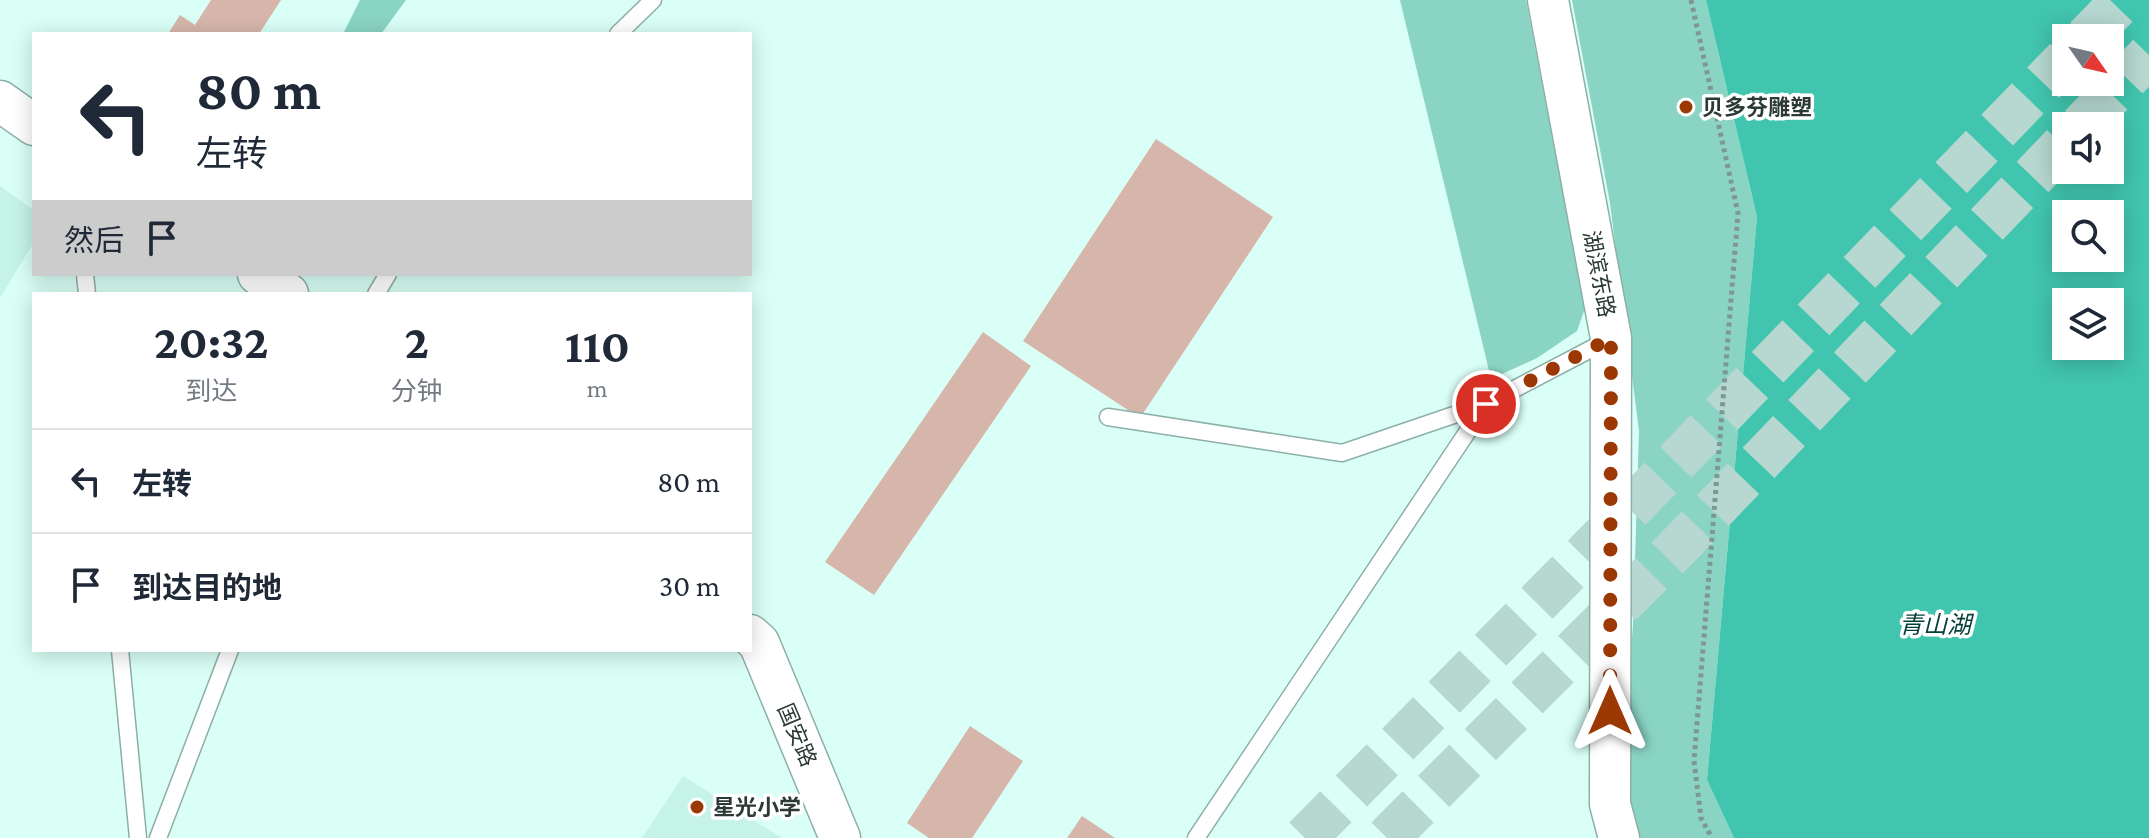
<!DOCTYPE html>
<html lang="zh">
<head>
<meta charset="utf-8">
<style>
  body { margin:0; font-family:"Crimson Pro","Noto Sans SC",serif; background:#f6f6f7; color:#1f2937; height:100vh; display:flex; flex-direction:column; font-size:30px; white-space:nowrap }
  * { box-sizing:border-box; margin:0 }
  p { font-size:26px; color:#747a83 }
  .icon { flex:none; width:44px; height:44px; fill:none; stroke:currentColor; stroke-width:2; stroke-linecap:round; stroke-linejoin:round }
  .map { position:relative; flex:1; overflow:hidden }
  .side { position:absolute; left:32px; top:292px; width:720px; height:360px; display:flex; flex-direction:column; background:#fff; border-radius:0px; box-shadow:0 4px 20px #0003 }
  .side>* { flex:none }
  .guide { position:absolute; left:32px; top:32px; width:720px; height:244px; border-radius:0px; box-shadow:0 4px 20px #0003; background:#fff; color:#1f2937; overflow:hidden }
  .needle { width:52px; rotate:124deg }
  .controls { position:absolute; left:2052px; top:24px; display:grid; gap:16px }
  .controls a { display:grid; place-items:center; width:72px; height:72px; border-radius:0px; background:#fff; box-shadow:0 4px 20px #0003; font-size:40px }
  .pin { position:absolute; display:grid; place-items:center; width:68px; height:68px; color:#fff; margin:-34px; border:4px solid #fff; border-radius:50%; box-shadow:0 2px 8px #0007 }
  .me { position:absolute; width:88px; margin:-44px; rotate:0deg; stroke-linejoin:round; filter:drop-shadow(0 0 6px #0008) }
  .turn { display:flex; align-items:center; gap:28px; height:168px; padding:0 32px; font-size:36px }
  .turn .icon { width:104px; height:104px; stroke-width:2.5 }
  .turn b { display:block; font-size:56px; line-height:68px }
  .then { display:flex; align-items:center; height:76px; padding:0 32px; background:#0003; gap:16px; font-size:30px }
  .eta { display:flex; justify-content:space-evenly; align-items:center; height:136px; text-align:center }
  .eta b { font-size:48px; font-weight:700; line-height:56px }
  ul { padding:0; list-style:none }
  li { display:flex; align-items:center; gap:24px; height:104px; padding:0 32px; border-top:2px solid #e0e1e3 }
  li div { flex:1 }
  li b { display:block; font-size:30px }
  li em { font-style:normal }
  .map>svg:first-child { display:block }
  .built { fill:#c5f3e8 }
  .green { fill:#8ad4c4 }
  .water { fill:#41c5ae; fill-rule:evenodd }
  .building { fill:#d6b6aa }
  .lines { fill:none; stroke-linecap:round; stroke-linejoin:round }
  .primary-tunnel { stroke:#b6d8d0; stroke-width:44; stroke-dasharray:44 22; stroke-linecap:butt }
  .service-casing { stroke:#8cb0a8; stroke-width:19 }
  .tertiary-casing { stroke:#8cb0a8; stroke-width:43 }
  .path { stroke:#7e9891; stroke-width:5; stroke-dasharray:4 4; stroke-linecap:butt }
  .service { stroke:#fff; stroke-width:16 }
  .tertiary { stroke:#fff; stroke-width:40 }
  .route { stroke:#9c3803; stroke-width:14; stroke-dasharray:0 25.2 }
  .poi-dot { fill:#9c3803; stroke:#fff; stroke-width:3 }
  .labels { text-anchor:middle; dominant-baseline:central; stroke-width:7; stroke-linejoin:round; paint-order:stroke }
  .poi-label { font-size:22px; font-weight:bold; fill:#2b3a36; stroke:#fff; text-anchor:start }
  .street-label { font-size:22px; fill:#2b3a36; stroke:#fff }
  .water-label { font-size:24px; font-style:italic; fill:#044037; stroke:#fff }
</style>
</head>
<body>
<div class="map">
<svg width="2149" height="838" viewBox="0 0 2149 838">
  <rect width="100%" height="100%" fill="#d9fff6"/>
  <!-- built -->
  <g class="built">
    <polygon points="0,186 34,210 34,242 0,298"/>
    <polygon points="683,776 782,838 642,838"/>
  </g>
  <!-- green -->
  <g class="green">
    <polygon points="360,0 406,0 381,34 343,34"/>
    <polygon points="1400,0 1526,0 1585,308 1577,331 1537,358 1491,379"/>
    <polygon points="1572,0 1706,0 1757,217 1707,780 1734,838 1632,838 1621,781 1633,625 1639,431 1610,203"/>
  </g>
  <!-- water -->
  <path class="water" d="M1706,0H2149V838H1734L1707,780L1757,217ZM2066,38H2110V82H2066ZM2066,126H2110V170H2066ZM2066,214H2110V258H2066ZM2066,302H2110V346H2066Z"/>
  <!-- building -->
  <g class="building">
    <polygon points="211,0 281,0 259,34 168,34 180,15 195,25"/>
    <polygon points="1156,139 1273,217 1140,418 1023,341"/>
    <polygon points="983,332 1031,366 874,595 825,562"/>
    <polygon points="970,726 1023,761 972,838 929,838 907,823"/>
    <polygon points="1082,816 1115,838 1067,838"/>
  </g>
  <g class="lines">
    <!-- primary-tunnel -->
    <g class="primary-tunnel">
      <polyline points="2086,38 2123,0"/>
      <polyline points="2081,126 2149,55"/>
      <polyline points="1305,838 1642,497 2066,59"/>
      <polyline points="1387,838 1676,549 2066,142"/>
    </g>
    <!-- service casing -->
    <g class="service-casing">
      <g id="service">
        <polyline points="618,34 653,0"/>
        <polyline points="85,274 87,294"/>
        <polyline points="376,294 388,274"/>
        <polyline points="1108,417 1342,453 1486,404"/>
        <polyline points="120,650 138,838"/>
        <polyline points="158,838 230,650"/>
        <polyline points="1196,838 1486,404 1610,339"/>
      </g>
    </g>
    <!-- tertiary casing -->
    <g class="tertiary-casing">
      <g id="tertiary">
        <polyline points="1548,0 1611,338 1610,804 1619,838"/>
        <polyline points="0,101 34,125"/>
        <polyline points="258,274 288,294"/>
        <polyline points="750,635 759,643 840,838"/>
      </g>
    </g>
    <!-- path -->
    <polyline class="path" points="1691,0 1738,213 1694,761 1701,818 1712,838"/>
    <!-- service -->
    <use href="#service" class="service"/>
    <!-- tertiary -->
    <use href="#tertiary" class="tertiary"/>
  </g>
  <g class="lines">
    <!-- route -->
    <polyline class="route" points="1486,404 1611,338 1610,711"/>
  </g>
  <!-- markers -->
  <g class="poi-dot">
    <circle cx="1686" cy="107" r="8"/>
    <circle cx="697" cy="807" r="8"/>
  </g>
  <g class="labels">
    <!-- poi labels -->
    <g class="poi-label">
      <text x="1702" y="107">贝多芬雕塑</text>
      <text x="713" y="807">星光小学</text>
    </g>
    <!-- street labels -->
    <g class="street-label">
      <text transform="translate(1599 274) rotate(79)">湖滨东路</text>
      <text transform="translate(797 735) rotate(67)">国安路</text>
    </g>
    <!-- water labels -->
    <g class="water-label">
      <text x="1935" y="624">青山湖</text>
    </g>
  </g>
</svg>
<div class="controls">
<a><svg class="needle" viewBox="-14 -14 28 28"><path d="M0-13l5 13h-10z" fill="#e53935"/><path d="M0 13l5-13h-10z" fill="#747a83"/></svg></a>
<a><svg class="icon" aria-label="sound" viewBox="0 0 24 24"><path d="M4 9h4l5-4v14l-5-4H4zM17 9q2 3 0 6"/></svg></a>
<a><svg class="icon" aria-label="search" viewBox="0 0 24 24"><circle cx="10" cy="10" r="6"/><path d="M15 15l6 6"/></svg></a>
<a><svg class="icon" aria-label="layers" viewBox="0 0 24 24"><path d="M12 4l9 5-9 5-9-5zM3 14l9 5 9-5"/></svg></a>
</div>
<div class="pin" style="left:1486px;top:404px;background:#d93025"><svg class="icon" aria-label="arrive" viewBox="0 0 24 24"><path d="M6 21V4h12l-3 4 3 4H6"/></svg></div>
<svg class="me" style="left:1610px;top:711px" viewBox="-20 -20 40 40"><path d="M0-17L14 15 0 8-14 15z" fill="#9c3803" stroke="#fff" stroke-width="4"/></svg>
<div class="guide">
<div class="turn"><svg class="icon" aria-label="left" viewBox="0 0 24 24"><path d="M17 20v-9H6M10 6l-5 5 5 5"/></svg><div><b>80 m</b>左转</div></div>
<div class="then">然后<svg class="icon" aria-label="arrive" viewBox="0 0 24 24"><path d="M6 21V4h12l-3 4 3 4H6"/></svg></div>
</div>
<section class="side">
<div class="eta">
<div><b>20:32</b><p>到达</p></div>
<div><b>2</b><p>分钟</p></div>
<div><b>110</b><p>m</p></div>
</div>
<ul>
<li><svg class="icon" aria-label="left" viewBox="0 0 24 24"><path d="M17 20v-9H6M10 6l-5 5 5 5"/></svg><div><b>左转</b></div><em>80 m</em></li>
<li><svg class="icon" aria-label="arrive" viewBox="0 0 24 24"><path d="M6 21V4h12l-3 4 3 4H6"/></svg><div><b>到达目的地</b></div><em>30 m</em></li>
</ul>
</section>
</div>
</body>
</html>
